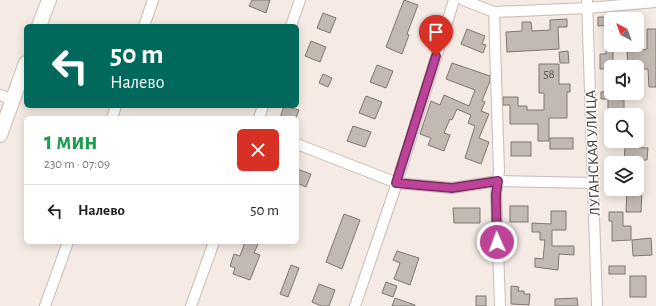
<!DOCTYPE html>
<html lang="ru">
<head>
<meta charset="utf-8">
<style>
  body { margin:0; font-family:"Alegreya Sans",sans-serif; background:#f2f2f2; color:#222; height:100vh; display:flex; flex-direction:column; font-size:15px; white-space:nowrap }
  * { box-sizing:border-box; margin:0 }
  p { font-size:13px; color:#767676 }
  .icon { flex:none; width:22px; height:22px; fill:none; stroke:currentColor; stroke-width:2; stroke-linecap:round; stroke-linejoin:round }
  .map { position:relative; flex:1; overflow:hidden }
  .side { position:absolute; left:24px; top:116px; width:275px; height:128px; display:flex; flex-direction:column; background:#fff; border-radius:6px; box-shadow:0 2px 10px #0003 }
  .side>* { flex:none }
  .hud { position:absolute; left:24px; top:24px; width:275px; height:84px; border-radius:6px; box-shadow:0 2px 10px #0003; background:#00695c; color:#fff; overflow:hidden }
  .needle { width:26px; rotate:319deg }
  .controls { position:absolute; left:604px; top:12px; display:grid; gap:8px }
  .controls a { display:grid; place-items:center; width:40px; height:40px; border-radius:6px; background:#fff; box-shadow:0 2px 10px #0003; font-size:20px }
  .pin { position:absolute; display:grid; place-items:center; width:34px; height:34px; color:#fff; margin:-41px -17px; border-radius:50% 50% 50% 0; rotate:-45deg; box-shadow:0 0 4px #0007 }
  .pin .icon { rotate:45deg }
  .me { position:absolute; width:44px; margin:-22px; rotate:358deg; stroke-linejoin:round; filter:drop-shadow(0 0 3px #0008) }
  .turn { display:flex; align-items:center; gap:14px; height:84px; padding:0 20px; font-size:18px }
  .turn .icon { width:52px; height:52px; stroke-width:2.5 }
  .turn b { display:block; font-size:28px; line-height:34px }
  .round { display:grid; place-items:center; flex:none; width:42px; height:42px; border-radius:6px; background:#f2f2f2 }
  .head { display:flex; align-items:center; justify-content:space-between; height:68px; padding:0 20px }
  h1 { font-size:24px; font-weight:700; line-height:30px; color:#1e9e55 }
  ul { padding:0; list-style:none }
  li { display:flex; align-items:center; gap:12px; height:52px; padding:0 20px; border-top:1px solid #e0e0e0 }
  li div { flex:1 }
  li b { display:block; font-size:15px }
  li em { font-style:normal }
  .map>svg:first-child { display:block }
  .building { fill:#c2b9b2; stroke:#7e7670 }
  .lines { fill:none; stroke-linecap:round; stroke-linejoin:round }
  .street-casing { stroke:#c5bcb5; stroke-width:12 }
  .secondary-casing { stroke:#c5bcb5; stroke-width:16 }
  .street { stroke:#fff; stroke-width:10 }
  .secondary { stroke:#fff; stroke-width:14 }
  .route-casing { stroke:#7a2c62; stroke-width:10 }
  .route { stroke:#bc4397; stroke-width:7 }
  .labels { text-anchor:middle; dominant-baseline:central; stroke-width:3; stroke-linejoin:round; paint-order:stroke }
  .number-label { font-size:13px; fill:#5d5854 }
  .street-label { font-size:15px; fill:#3b3734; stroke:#fff }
</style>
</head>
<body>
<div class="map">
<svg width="656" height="306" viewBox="0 0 656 306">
  <rect width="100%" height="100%" fill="#f5ebe4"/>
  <!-- building -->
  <g class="building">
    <polygon points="252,0 270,0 266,13 249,6"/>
    <polygon points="404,0 418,5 407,34 409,35 402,54 386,47"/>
    <polygon points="323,13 336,18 330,33 317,28"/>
    <polygon points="598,17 611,17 611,25 598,26"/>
    <polygon points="567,19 567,27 558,27 559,49 507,52 506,32 522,31 522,22 531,22 532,31 550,30 550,20"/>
    <polygon points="467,29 485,36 482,44 486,45 483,53 461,44"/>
    <polygon points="647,29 656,29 656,87 649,87 648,69 638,69 638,67 628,67 627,52 647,49"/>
    <polygon points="311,41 326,47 320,62 305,56"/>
    <polygon points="606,45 613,45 613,67 611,67 611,69 600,69 600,54 606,54"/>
    <polygon points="568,51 569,63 560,63 559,52"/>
    <polygon points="452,63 490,76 490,81 482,101 485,102 481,111 489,114 479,138 489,142 481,164 465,158 475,126 468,123 471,115 457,109 452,120 450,119 444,133 450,135 444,151 428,145 431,138 420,134 431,101 440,105 444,95 469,106 475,90 446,79"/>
    <polygon points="539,64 559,64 559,84 570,84 570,92 567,92 567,118 549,118 549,141 538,141 538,124 510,124 510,105 503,105 503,97 518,97 518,106 527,106 527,110 544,110 544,93 539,93"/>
    <polygon points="377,65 393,71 386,88 370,82"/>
    <polygon points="323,74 332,78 328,87 319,83"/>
    <polygon points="611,91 611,93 616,93 616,99 624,100 624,115 608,115 608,99 601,99 601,92"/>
    <polygon points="366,96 382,102 375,119 359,113"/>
    <polygon points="284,106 299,110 296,118 280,118"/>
    <polygon points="353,126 371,132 365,147 347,141"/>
    <rect x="550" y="138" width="23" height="11"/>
    <rect x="511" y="142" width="20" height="14"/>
    <polygon points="625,147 648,148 647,160 643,160 643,163 624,163"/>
    <polygon points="297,169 311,174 306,187 297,183"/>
    <polygon points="627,189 642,189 641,212 626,212"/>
    <rect x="510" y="206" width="18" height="16"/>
    <polygon points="453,208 480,208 480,223 454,223"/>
    <polygon points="551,211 566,211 566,230 552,230 552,246 574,246 574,255 559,254 558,270 535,267 535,258 543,259 545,240 540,240 540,232 532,232 532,223 551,224"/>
    <polygon points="609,212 623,212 623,226 631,226 631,240 612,241 612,221 609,221"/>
    <polygon points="344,214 360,220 342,269 326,262"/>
    <polygon points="651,238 652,255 633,256 632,240"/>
    <polygon points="245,242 259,242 254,253 260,255 250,280 233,274 235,268 230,266 234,254 240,256"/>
    <polygon points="480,243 488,243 488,252 479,252"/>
    <polygon points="397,251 419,258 410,285 394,279 400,263 393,260"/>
    <polygon points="291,265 299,268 288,297 280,294"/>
    <rect x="609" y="266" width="16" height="8"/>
    <rect x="630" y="276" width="16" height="21"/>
    <polygon points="386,282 397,286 393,297 382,293"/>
    <polygon points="319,284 335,290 329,306 321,306 312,302"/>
    <polygon points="511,286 519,287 518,291 524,291 524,294 530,294 529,305 511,304"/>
    <rect x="476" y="296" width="10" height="10"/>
    <polygon points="395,298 415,305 415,306 392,306"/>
    <polygon points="577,298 578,306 555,306 555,299"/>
  </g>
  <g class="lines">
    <!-- street casing -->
    <g class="street-casing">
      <g id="street">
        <polyline points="463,0 494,12 588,8 656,2"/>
        <polyline points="587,0 597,306"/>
        <polyline points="494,12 499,171 496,194 500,306"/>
        <polyline points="144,26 153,0"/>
        <polyline points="291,26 300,0"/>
        <polyline points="0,95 13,100"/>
        <polyline points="112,118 116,106"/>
        <polyline points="259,118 263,106"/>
        <polyline points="297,144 397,183 452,188 498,181 594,183"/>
        <polyline points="45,306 68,242"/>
        <polyline points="191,306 214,242"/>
        <polyline points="355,306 397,183 454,0"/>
      </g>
    </g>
    <!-- secondary casing -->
    <g class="secondary-casing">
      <g id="secondary">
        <polyline points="39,26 49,0"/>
        <polyline points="0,135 26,63"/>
      </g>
    </g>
    <!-- street -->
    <use href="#street" class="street"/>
    <!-- secondary -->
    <use href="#secondary" class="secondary"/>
  </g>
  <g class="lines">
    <!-- route casing -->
    <g class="route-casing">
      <polyline id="route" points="436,56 396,183 452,188 498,181 496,194 497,242"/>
    </g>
    <!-- route -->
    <use href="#route" class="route"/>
  </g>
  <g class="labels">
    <!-- number labels -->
    <g class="number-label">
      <text x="549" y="74">58</text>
    </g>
    <!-- street labels -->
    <g class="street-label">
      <text transform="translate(593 153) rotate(-92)">ЛУГАНСКАЯ УЛИЦА</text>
    </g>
  </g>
</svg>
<div class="controls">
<a><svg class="needle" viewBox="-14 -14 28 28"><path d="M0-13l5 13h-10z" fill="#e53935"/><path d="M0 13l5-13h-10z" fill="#767676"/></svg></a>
<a><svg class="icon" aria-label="sound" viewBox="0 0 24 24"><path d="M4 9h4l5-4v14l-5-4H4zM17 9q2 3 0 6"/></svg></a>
<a><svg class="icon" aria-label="search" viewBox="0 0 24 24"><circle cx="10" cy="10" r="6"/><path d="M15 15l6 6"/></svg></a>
<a><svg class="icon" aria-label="layers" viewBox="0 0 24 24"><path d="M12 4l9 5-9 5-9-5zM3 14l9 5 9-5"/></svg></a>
</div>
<div class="pin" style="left:436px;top:56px;background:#d93025"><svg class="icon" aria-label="arrive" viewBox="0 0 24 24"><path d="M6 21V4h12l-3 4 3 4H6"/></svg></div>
<svg class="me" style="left:497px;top:242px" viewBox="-20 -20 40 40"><circle r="17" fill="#bc4397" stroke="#fff" stroke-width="3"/><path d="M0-11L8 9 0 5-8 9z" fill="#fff"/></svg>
<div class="hud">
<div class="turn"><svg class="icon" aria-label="left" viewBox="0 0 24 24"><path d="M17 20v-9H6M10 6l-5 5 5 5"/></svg><div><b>50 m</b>Налево</div></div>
</div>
<section class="side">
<div class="head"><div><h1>1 мин</h1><p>230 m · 07:09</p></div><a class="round" style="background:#d93025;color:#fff"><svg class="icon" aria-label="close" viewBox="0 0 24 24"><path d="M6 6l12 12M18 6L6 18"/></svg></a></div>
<ul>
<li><svg class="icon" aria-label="left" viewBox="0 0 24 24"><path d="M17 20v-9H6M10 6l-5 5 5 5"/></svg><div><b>Налево</b></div><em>50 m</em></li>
</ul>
</section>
</div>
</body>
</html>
